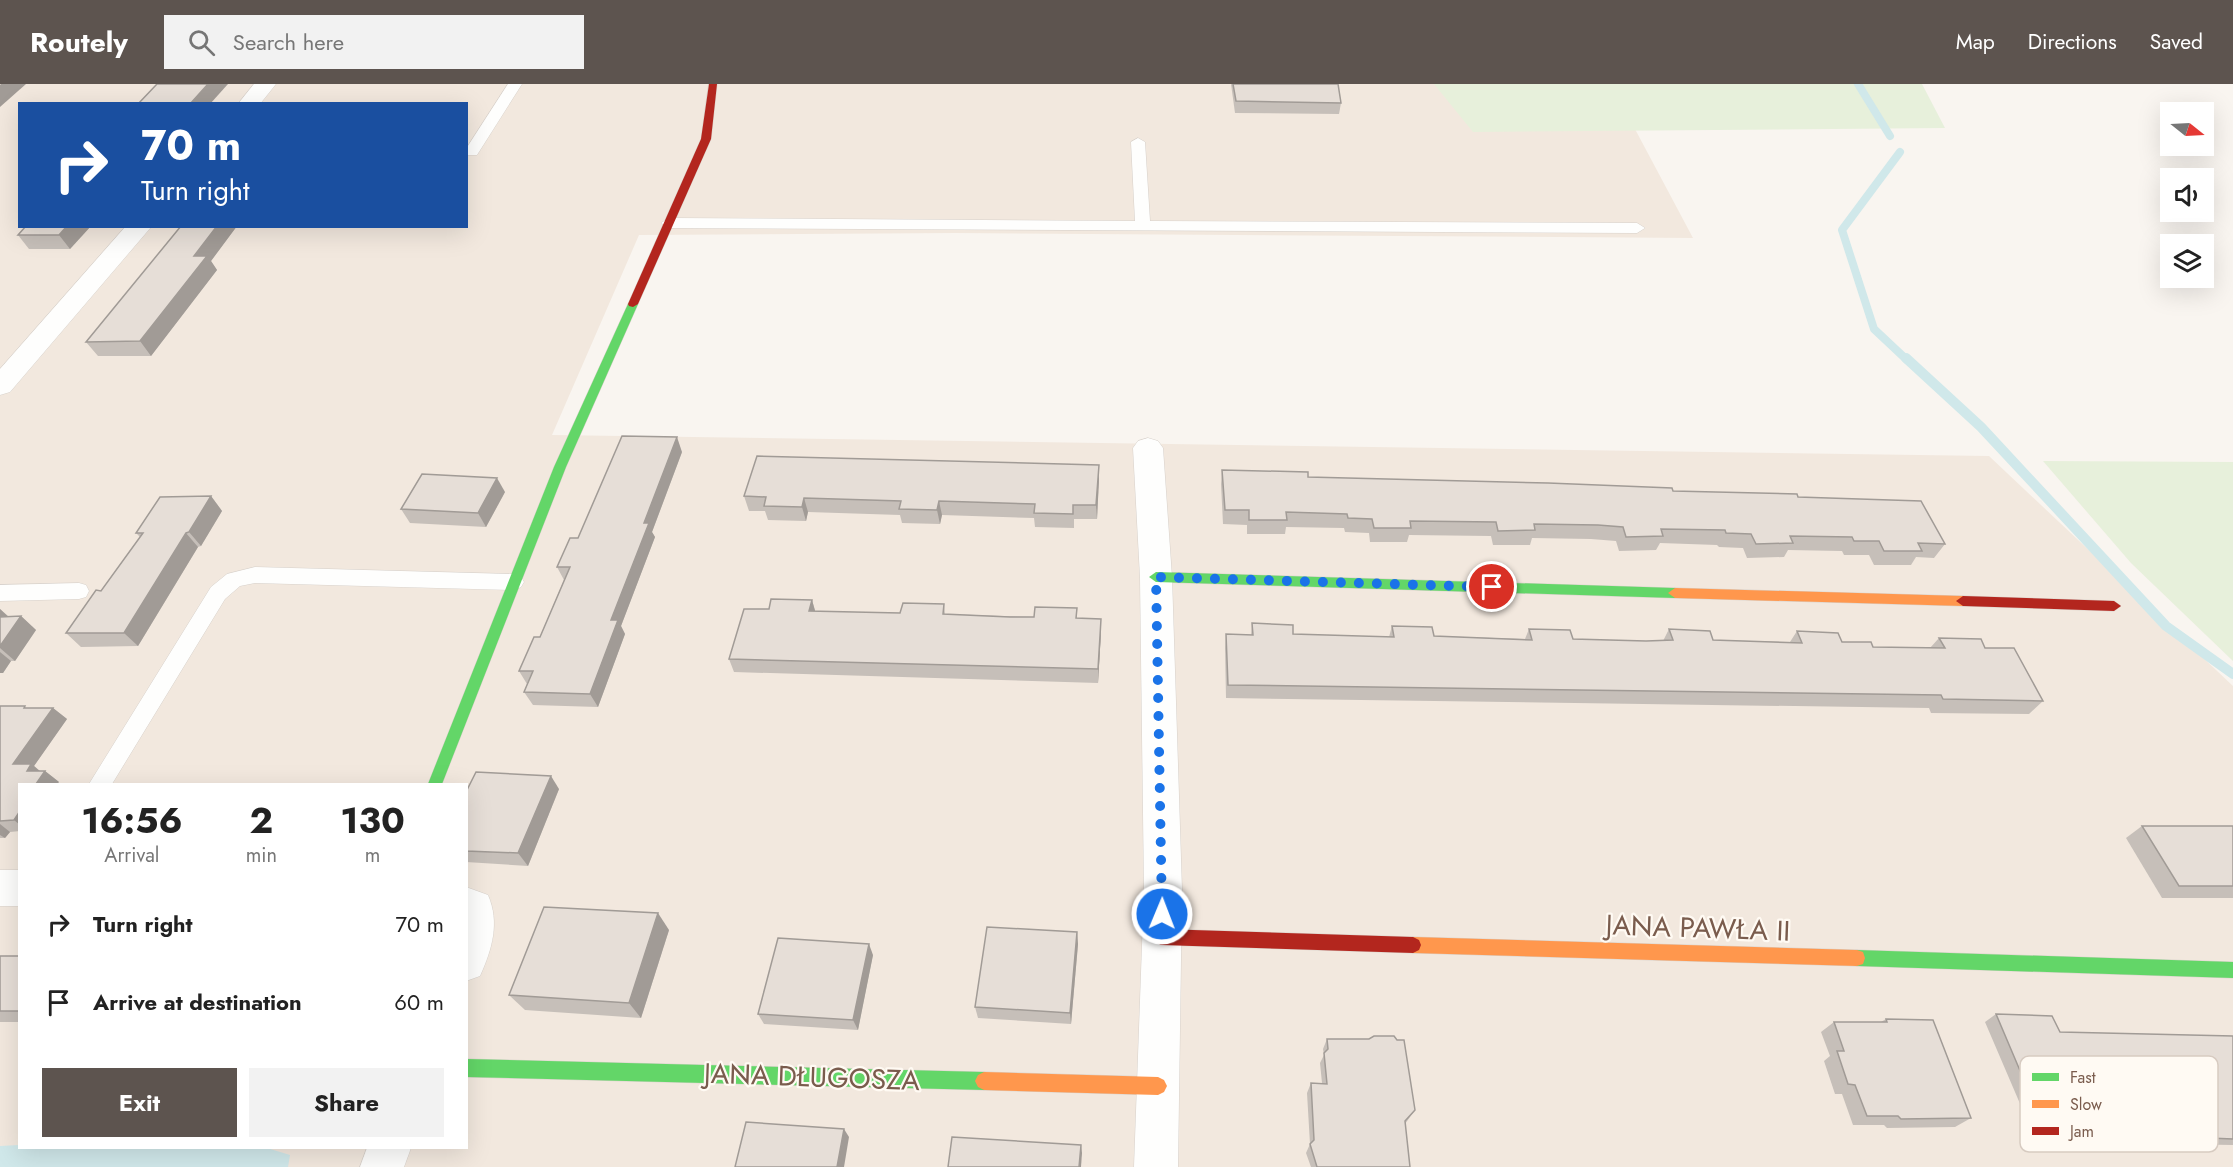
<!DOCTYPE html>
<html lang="en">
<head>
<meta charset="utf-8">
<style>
  body { margin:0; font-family:Jost,sans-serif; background:#f2f2f2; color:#222; height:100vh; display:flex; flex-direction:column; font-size:22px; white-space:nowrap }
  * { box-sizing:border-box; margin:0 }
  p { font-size:20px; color:#767676 }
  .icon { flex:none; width:33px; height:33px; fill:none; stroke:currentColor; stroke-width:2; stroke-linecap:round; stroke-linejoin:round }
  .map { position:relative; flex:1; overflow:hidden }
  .sheet { position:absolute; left:18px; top:699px; width:450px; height:366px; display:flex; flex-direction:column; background:#fff; border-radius:0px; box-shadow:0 6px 24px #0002 }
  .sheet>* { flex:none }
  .top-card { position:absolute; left:18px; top:18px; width:450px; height:126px; border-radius:0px; box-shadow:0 6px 24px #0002; background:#1a4fa0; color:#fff; overflow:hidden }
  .needle { width:39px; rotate:108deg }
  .buttons { position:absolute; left:2160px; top:18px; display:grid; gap:12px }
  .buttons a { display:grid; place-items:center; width:54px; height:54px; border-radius:0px; background:#fff; box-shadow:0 6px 24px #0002; font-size:30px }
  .pin { position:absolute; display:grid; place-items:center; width:51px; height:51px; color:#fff; margin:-26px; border:3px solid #fff; border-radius:50%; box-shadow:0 2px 6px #0007 }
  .me { position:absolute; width:66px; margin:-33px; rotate:1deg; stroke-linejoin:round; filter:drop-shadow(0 0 4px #0008) }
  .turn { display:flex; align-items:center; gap:21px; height:126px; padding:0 24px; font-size:27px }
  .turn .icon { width:78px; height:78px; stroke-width:2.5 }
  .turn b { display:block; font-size:42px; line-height:51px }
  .eta { display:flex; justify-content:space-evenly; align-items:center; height:102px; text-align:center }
  .eta b { font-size:36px; font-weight:700; line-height:42px }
  .action { display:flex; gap:12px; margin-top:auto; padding:12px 24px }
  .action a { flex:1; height:69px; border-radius:0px; background:#5d544f; color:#fff; font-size:24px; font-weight:700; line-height:69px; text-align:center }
  .action a+a { background:#f2f2f2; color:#222 }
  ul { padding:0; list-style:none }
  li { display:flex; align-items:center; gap:18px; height:78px; padding:0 24px }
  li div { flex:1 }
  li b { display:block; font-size:22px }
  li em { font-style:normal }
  header { display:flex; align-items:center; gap:36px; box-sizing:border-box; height:84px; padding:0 30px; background:#5d544f; color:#fff }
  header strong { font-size:28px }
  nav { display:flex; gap:33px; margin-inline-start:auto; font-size:21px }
  .search { width:420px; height:54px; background:#f2f2f2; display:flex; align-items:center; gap:15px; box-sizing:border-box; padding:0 21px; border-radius:0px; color:#767676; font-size:22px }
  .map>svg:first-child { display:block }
  .residential { fill:#f2e8de; fill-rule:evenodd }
  .green { fill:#e7f0db }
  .water { fill:#d0e8ea }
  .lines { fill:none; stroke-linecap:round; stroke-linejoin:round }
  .stream-far1 { stroke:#d0e8ea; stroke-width:8 }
  .stream { stroke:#d0e8ea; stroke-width:10 }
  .lane-casing { stroke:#d7d1cb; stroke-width:1 }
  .street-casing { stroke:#d7d1cb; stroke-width:1 }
  .fast-casing { stroke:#d9d2cb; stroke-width:1 }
  .slow-casing { stroke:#d9d2cb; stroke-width:1 }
  .jam-casing { stroke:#d9d2cb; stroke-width:1 }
  .lane { fill:#fefefd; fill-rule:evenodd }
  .street { fill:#fefefd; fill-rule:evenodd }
  .fast { fill:#63d668; fill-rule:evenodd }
  .slow { fill:#ff974d; fill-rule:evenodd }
  .jam { fill:#b3261e; fill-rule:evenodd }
  .wall { fill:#c6bfb9 }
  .shaded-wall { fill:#a19b96 }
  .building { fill:#e6ded7; stroke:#a19b96; stroke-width:1.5 }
  .route { stroke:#1a73e8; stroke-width:10; stroke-dasharray:0 18 }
  .labels { text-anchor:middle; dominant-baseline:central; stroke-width:4.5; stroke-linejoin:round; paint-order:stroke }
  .near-street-label { font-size:28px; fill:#7a5c4d; stroke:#fffaf3 }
  .key { fill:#fffaf3; stroke:#d7cbc1; stroke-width:1.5 }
  .key-label { font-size:16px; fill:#7a5c4d }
</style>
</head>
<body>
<header>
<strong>Routely</strong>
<div class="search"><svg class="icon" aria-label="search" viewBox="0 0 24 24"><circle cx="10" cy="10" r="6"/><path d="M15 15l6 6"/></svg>Search here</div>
<nav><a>Map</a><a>Directions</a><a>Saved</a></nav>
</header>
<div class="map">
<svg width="2233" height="1083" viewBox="0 0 2233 1083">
  <rect width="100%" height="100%" fill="#f9f5f0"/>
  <!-- residential -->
  <path class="residential" d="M0,0H1611L1693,154L955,149L639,151L552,351L1989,372L2233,602V1083H0ZM20,20H466V142H20ZM20,700H466V1064H20Z"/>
  <!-- green -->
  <g class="green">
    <polygon points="1434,0 1922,0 1945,44 1473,48"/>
    <polygon points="2043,377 2233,378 2233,577 2131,479"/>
  </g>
  <!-- water -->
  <polygon class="water" points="19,1061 20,1064 267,1064 290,1071 288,1083 0,1083 0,1062"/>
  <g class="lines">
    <!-- stream-far1 -->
    <g class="stream-far1">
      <polyline points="1858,0 1890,52"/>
      <polyline points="1900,68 1842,146 1874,245 1907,276"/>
    </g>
    <!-- stream -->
    <polyline class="stream" points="1906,274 1981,343 2166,542 2233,590"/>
    <!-- lane casing -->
    <g class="lane-casing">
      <g id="lane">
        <polygon points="508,0 522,0 477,71 467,71 466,65"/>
        <polygon points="1138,54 1145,58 1150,137 1637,139 1645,144 1637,149 669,144 661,139 669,134 1135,137 1131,58"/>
        <polygon points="255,483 514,490 521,493 524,498 521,503 514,506 255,499 240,502 225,515 112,700 89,700 211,503 227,490"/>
        <polygon points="79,499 86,501 89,507 86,513 79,515 0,517 0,501"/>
      </g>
    </g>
    <!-- street casing -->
    <g class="street-casing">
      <g id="street">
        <polygon points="254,0 276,0 260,20 238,20"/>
        <polygon points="126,142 152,142 10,308 0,311 0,285"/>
        <polygon points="1148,354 1158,357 1163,364 1172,493 1182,806 1178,1083 1134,1083 1144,806 1140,493 1133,364 1138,357"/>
        <rect x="0" y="786" width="20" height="36"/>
        <path d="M466,803L488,811C500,839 492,865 480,892L466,897Z"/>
        <polygon points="367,1064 411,1064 404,1083 360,1083"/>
      </g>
    </g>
    <!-- fast casing -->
    <g class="fast-casing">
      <g id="fast">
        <polygon points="633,217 638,220 566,383 442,700 428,700 554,383 628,220"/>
        <polygon points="1156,488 1675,504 1682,509 1675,514 1156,498 1149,493"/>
        <polygon points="1857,866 2233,878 2233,894 1857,882 1851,880 1849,874 1851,868"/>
        <polygon points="466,975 984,988 990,991 993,997 990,1003 984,1006 466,993"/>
      </g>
    </g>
    <!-- slow casing -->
    <g class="slow-casing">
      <g id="slow">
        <polygon points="1675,504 1963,512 1970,517 1963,522 1675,514 1668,509"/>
        <polygon points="1413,853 1857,866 1863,868 1865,874 1863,880 1857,882 1413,869 1407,866 1405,861 1407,856"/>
        <polygon points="984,988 1158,993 1164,996 1167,1002 1164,1008 1158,1011 984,1006 978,1003 975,997 978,991"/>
      </g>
    </g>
    <!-- jam casing -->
    <g class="jam-casing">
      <g id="jam">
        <polygon points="709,0 717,0 711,55 638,220 633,223 629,222 628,220 701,55"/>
        <polygon points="1963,512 2114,517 2121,522 2114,527 1963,522 1956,517"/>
        <polygon points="1161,845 1413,853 1419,856 1421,861 1419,866 1413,869 1161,861 1155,858 1153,853 1155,848"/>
      </g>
    </g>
    <!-- lane -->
    <use href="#lane" class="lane"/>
    <!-- street -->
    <use href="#street" class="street"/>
    <!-- fast -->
    <use href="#fast" class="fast"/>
    <!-- slow -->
    <use href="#slow" class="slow"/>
    <!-- jam -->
    <use href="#jam" class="jam"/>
  </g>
  <!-- wall -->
  <g class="wall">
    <polygon points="1231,0 1338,0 1341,19 1339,30 1235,29"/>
    <polygon points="26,142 91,142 70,165 29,165 18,151"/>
    <polygon points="181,142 237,142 211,177 217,186 151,272 98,272 86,258"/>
    <polygon points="682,368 652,448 655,453 621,542 625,550 598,623 533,621 524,608 527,600 519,587 540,553 564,496 557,483 578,454"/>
    <polygon points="1222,386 1308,393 1673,407 1798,413 1945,460 1934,474 1916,473 1911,481 1874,481 1869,471 1844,471 1842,467 1788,466 1784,473 1747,474 1743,464 1719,463 1717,461 1660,459 1656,466 1619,467 1616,457 1591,455 1532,454 1530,461 1493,461 1491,452 1409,451 1407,458 1370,458 1369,449 1345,448 1344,444 1286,443 1285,450 1247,450 1247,441 1223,440 1221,400"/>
    <polygon points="1099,395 1097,435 1074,435 1074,444 1035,443 1034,434 942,431 940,440 902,439 900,431 808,428 806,437 768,436 765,427 749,427 744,412"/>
    <polygon points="505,408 486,443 410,439 401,425"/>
    <polygon points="211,412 222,427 201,462 198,463 138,562 81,563 66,549 101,507 140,453 136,449"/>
    <polygon points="812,516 815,527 900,529 944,520 945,530 1034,533 1077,524 1077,534 1101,548 1098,599 734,588 729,575 769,525"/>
    <polygon points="0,525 8,532 21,532 36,546 15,577 11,577 3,589 0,589"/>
    <polygon points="1252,539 1293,550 1389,553 1392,542 1434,552 1525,555 1529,545 1573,555 1646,557 1663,557 1669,545 1713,556 1790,558 1797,547 1842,558 1873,563 1930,564 1939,554 2043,617 2029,630 1931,629 1929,624 1226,614 1225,564 1226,550 1251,551"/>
    <polygon points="0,622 27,624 53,624 67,635 34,682 40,687 45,687 59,698 57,700 20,700 20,747 10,748 5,754 0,754"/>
    <polygon points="559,705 528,782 466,778 466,708"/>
    <polygon points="2142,742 2233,742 2233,814 2162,814 2126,754"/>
    <polygon points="669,846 641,934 525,926 509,911"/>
    <polygon points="1077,848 1078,860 1071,940 978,934 975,923"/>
    <polygon points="873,871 858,946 764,940 758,930"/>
    <rect x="0" y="872" width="20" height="66"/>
    <polygon points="1996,930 2060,948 2233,952 2233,1061 2172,1060 2154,1022 2092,1019 2095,1024 2082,1031 2024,1029 1985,938"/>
    <polygon points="1886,935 1971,1034 1955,1043 1887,1044 1884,1041 1853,1041 1842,1010 1835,1010 1824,977 1830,972 1821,948 1834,938 1881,938"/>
    <polygon points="1327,955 1415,1026 1405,1040 1410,1083 1311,1083 1306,1069 1310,1060 1307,1009 1311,999 1322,999 1320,979 1324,971 1323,965"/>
  </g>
  <!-- shaded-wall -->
  <g class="shaded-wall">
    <polygon points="1,0 26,0 0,23 0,1"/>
    <polygon points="208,0 228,0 210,20 190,20"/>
    <polygon points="67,142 91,142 70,165 59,151"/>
    <polygon points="217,142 237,142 211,177 217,186 151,272 140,257 194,172"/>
    <polygon points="677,353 682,368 652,448 655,453 621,542 625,550 598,623 590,610 611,536 644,439"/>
    <polygon points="1099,381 1099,395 1097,435 1096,421"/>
    <polygon points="497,394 505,408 486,443 478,429"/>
    <polygon points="211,412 222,427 201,462 189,448"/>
    <polygon points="804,414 808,428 806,437 802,423"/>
    <polygon points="939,417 942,431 940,440 937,426"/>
    <polygon points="186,449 198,463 138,562 124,549"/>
    <polygon points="812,516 816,530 809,527"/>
    <polygon points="0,525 15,539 0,538"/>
    <polygon points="21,532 36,546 15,577 0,564 0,562"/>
    <polygon points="1101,535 1101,548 1098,599 1098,585"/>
    <polygon points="0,568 11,577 3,589 0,589"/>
    <polygon points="53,624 67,635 34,682 43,690 45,687 59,698 57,700 36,700 13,680"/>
    <polygon points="551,692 559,705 528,782 518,769"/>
    <polygon points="20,727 20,741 14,736"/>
    <polygon points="0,740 10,748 5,754 0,751"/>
    <polygon points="658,829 669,846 641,934 629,919"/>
    <polygon points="1077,848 1078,860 1071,940 1070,929"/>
    <polygon points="869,860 873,871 858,946 853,936"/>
    <polygon points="844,1045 849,1053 844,1083 837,1083"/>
    <polygon points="1081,1061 1082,1069 1081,1083 1079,1083"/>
  </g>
  <!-- building -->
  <g class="building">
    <polygon points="157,0 208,0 190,20 138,20"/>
    <polygon points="1233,0 1338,0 1341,19 1236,17"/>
    <polygon points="26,142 67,142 59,151 18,151"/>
    <polygon points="181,142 217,142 194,172 207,172 140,257 86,258"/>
    <polygon points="622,352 677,353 644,439 649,439 611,536 618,536 590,610 524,608 533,587 519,587 534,553 540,553 570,483 557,483 570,454 578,454"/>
    <polygon points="757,372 1099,381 1096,421 1073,421 1073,430 1034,429 1035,420 939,417 937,426 899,425 901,417 804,414 802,423 764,422 766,413 744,412"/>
    <polygon points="1222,386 1308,388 1308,393 1548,399 1672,404 1673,407 1797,410 1798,413 1921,417 1945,460 1918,459 1922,467 1884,467 1879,457 1854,457 1852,453 1790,452 1793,459 1756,460 1751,450 1726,449 1725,446 1661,445 1663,452 1626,453 1623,443 1598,441 1534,440 1535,446 1498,447 1496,438 1410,437 1411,444 1374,444 1372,435 1348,434 1347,430 1286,428 1287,436 1249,436 1249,426 1225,426"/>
    <polygon points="422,390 497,394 478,429 401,425"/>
    <polygon points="211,412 189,448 186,449 124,549 66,549 96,506 101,507 143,449 136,449 160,413"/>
    <polygon points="771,515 812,516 809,527 900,529 903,519 944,520 943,530 1010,533 1034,533 1035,523 1077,524 1076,534 1101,535 1098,585 729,575 744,525 769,525"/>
    <polygon points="21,532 0,562 0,533"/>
    <polygon points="1252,539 1293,541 1293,550 1394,553 1392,542 1432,543 1434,552 1532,556 1529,545 1570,546 1573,555 1646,557 1673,556 1669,545 1710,547 1713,556 1802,559 1797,547 1838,549 1842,558 1871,558 1873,563 1945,564 1939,554 1981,555 1985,564 2014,564 2043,617 1943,615 1941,611 1228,601 1226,550 1253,551"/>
    <polygon points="0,622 25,622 24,624 53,624 13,680 31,680 27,687 45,687 36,700 20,700 20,727 14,736 0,737"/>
    <polygon points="476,688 551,692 518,769 466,767 466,708"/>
    <polygon points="2142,742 2233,742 2233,802 2179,802"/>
    <polygon points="544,823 658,829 629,919 509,911"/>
    <polygon points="987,843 1077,848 1070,929 975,923"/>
    <polygon points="778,854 869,860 853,936 758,930"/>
    <rect x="0" y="872" width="20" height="55"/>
    <polygon points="1996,930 2052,932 2060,948 2233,952 2233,1055 2186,1053 2168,1016 2088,1012 2095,1024 2035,1022"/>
    <polygon points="1886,935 1933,936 1971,1034 1901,1035 1898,1032 1867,1032 1855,1001 1848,1000 1837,967 1844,967 1834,938 1887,938"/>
    <polygon points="1374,952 1394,952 1397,956 1404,956 1415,1026 1405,1037 1410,1083 1317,1083 1310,1060 1314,1056 1311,999 1327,1000 1324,969 1328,965 1327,955 1369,955"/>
    <polygon points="746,1038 844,1045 837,1083 735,1083"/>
    <polygon points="952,1053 1081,1061 1079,1083 948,1083"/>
  </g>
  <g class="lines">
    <!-- route -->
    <polyline class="route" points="1162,830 1156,493 1492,503"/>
  </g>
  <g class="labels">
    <!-- near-street labels -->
    <g class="near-street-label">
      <text transform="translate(1698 844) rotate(2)">JANA PAWŁA II</text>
      <text transform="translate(812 993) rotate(2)">JANA DŁUGOSZA</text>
    </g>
  </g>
  <!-- legend -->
  <rect x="2020" y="972" width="198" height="96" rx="9" class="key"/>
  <rect x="2032" y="989" width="27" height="8" fill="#63d668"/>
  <rect x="2032" y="1016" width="27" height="8" fill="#ff974d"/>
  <rect x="2032" y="1043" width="27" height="8" fill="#b3261e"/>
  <g class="key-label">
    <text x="2070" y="999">Fast</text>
    <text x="2070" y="1026">Slow</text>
    <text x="2070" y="1053">Jam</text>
  </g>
</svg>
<div class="buttons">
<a><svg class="needle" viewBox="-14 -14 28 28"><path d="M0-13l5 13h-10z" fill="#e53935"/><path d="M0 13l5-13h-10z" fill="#767676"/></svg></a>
<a><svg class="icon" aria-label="sound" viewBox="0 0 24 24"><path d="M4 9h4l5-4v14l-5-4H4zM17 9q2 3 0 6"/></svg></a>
<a><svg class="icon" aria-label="layers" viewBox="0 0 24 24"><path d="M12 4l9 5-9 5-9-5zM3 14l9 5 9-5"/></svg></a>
</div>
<div class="pin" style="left:1492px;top:503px;background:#d93025"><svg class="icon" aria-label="arrive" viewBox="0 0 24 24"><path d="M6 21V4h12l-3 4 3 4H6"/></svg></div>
<svg class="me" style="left:1162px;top:830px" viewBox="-20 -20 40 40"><circle r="17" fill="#1a73e8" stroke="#fff" stroke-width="3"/><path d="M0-11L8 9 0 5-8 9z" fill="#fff"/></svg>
<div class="top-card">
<div class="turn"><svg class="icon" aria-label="right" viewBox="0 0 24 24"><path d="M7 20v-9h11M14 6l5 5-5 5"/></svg><div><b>70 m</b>Turn right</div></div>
</div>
<section class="sheet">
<div class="eta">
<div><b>16:56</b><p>Arrival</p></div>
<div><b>2</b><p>min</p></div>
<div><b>130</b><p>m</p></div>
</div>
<ul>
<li><svg class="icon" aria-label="right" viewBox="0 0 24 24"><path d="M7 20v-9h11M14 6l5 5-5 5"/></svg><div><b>Turn right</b></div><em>70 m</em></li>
<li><svg class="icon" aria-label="arrive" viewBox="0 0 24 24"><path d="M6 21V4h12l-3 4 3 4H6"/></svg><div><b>Arrive at destination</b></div><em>60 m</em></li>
</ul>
<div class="action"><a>Exit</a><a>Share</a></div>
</section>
</div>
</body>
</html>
